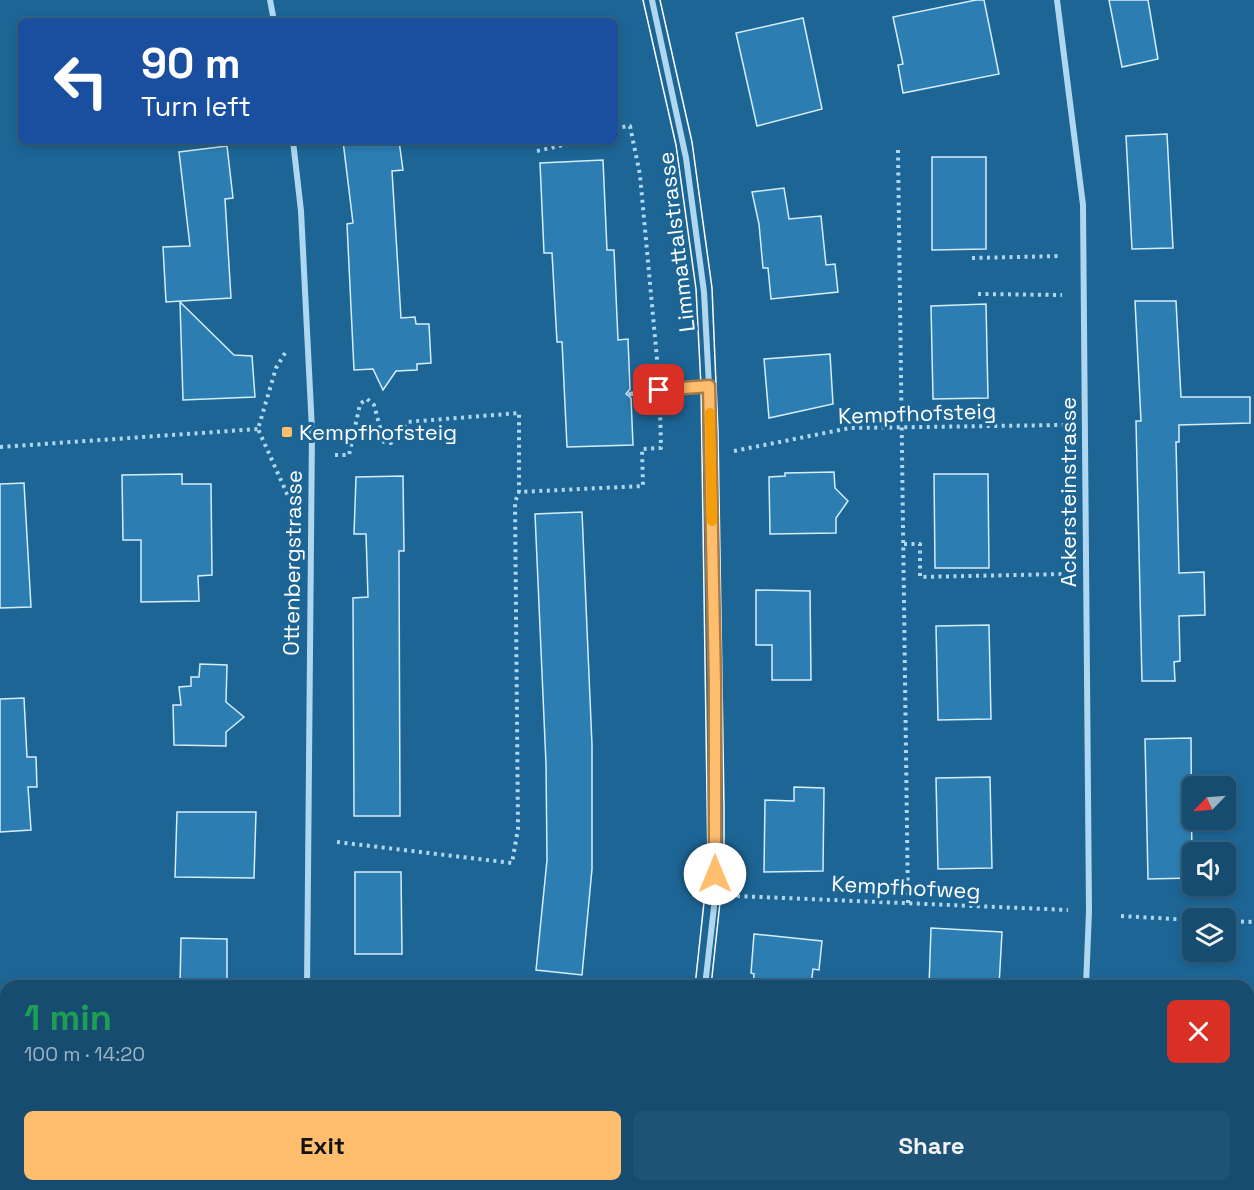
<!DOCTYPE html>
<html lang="en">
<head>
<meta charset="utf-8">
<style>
  body { margin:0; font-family:"Space Grotesk",sans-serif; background:#1f5375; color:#f1f3f6; height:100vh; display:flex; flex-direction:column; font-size:22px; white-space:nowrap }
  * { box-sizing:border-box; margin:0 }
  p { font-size:20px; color:#9eb4c3 }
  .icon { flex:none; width:33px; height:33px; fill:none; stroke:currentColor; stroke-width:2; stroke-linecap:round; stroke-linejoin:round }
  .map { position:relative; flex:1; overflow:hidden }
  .drawer { position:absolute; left:0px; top:980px; width:1254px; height:212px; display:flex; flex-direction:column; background:#164c70; border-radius:18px 18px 0 0; box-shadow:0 3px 9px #0003,0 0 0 2px #356383 }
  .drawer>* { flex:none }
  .hud { position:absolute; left:18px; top:18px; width:600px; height:126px; border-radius:9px; box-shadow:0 3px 9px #0003,0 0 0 2px #356383; background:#1a4fa0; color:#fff; overflow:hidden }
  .needle { width:39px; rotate:245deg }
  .tools { position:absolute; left:1182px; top:776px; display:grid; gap:12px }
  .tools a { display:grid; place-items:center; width:54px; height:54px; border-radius:9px; background:#164c70; box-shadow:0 3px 9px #0003,0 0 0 2px #356383; font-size:30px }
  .pin { position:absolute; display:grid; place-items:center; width:51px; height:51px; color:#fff; margin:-26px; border-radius:12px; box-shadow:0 3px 9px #0006 }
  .me { position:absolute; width:66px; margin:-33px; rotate:0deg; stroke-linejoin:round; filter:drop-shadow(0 0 4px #0008) }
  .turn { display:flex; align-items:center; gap:21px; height:126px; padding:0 24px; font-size:27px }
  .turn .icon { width:78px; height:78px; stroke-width:2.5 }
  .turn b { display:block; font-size:42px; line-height:51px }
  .round { display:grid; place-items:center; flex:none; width:63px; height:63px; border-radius:9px; background:#1f5375 }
  .overview { display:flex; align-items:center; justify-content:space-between; height:102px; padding:0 24px }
  h1 { font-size:36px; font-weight:600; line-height:45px; color:#1e9e55 }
  .cta { display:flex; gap:12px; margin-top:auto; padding:12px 24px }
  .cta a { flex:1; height:69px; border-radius:9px; background:#ffbd6e; color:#111; font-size:24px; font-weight:600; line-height:69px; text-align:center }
  .cta a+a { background:#1f5375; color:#f1f3f6 }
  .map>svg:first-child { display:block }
  .building { fill:#2c7eb2; stroke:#d6edfb; stroke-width:1.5 }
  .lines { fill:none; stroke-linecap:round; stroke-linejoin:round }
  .path { stroke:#afd7ef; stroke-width:4; stroke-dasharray:3 4.5; stroke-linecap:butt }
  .service { stroke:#afd7ef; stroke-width:4.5 }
  .minor { stroke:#afd7ef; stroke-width:6 }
  .tram { stroke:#fff; stroke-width:1.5 }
  .route-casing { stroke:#a67b48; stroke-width:15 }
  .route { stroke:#ffbd6e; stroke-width:10 }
  .slow { stroke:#f59e0b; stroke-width:10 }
  .poi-dot { fill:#ffbd6e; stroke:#1d6595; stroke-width:2 }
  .labels { text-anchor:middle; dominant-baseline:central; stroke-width:6; stroke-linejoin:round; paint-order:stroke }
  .street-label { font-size:22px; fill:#fff; stroke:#1d6595 }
  .poi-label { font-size:22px; fill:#fff; stroke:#1d6595; text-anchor:start }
</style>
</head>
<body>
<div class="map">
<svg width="1254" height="1190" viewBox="0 0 1254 1190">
  <rect width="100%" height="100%" fill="#1d6595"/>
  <!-- building -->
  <g class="building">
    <polygon points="976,0 984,0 999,74 903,93 898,65 903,64 893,17"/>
    <polygon points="1109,0 1148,0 1158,59 1122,67"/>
    <polygon points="803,18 822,109 757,126 736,33"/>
    <polygon points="1167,134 1173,248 1132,249 1126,136"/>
    <polygon points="343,141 399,141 403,170 392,171 401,318 415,317 416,324 429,324 431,363 417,364 417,370 396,371 383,390 373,369 354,370 347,224 353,223"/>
    <polygon points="227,146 233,198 225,199 231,298 166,302 163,247 190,246 179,152"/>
    <polygon points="932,157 986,157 986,249 932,250"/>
    <polygon points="603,160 607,250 614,250 618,340 628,339 630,389 626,394 631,398 633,445 567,447 562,342 557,342 552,253 544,253 540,163"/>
    <polygon points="784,188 789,219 821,216 826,265 835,264 838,292 771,299 768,268 763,268 759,224 752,192"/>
    <polygon points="1135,301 1176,301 1181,397 1250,397 1250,423 1179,425 1179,442 1176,442 1179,573 1204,572 1205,615 1179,616 1180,661 1174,662 1175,681 1142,681 1136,421 1141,421"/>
    <polygon points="180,302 234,355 252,356 255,397 183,400"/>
    <polygon points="986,304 988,398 933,399 931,306"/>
    <polygon points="830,354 833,404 769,418 764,359"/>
    <polygon points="834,472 835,488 848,501 836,518 836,533 770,534 769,477 785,476 785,473"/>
    <polygon points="182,474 182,484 211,484 212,575 198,576 199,601 141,602 141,540 123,540 122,475"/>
    <polygon points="934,474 988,474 989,568 935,568"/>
    <polygon points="403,476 404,551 399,551 400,816 354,816 353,598 368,597 366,534 354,534 356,477"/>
    <polygon points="24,483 31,607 0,608 0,484"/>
    <polygon points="582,512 592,745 592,869 582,975 536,970 547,860 546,764 535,514"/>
    <polygon points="756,590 810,591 811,680 772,680 772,645 756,645"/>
    <polygon points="989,625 991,719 938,720 936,626"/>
    <polygon points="200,664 227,665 226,702 244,717 226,732 226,746 174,745 173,705 181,705 179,687 191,686 191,677 199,677"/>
    <polygon points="24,698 27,757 36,757 37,787 28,787 31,830 0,832 0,699"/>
    <polygon points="1191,738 1192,878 1148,879 1145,739"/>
    <polygon points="990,777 992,868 938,869 936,778"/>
    <polygon points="794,787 824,788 823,871 764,872 765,800 794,801"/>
    <polygon points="177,812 256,812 254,878 175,877"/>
    <polygon points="355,872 401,872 402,954 355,954"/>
    <polygon points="931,928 1002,932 999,986 929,986"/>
    <polygon points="754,934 822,941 819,970 813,969 811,986 753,986 754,974 751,973"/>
    <polygon points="181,938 227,939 227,986 180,986"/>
  </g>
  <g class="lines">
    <!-- path -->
    <g class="path">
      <polyline points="615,128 630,126 640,175 658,370"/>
      <polyline points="898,150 908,904"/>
      <polyline points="537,151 581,141"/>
      <polyline points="972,258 1061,256"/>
      <polyline points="978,294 1062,295"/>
      <polyline points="285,353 276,368 258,429 288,496"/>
      <polyline points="0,447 258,429"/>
      <polyline points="734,451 850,428 1063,425"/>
      <polyline points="335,455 349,455 360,404 367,399 374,405 384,442 391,443 407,422 519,413 519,492 643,486 642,449 661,448 660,410"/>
      <polyline points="904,544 920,544 920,577 1065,574"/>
      <polyline points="337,842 512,863 518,829 515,502 519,492"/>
      <polyline points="737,896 1068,910"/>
      <polyline points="1121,916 1192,920"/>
      <polyline points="1226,921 1254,922"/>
    </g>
    <!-- service -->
    <polyline class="service" points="630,394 709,386"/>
    <!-- minor -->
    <g class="minor">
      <polyline points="270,0 274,21"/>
      <polyline points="652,0 686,158 704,292 709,386 715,684 715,898 705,986"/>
      <polyline points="1057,0 1083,205 1089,911 1086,986"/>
      <polyline points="293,141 301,211 312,430 307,986"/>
      <polyline points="290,1190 290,1185"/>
      <polyline points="669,1190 670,1185"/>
      <polyline points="1067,1190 1067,1185"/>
    </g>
    <!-- tram -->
    <g class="tram">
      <polyline points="643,0 676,145 696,289 701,386 708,865 695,986"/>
      <polyline points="660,0 692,142 712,288 718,432 724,807 724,865 711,986"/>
      <polyline points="657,1190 658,1185"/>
      <polyline points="675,1190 676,1185"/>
    </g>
  </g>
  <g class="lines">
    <!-- route casing -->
    <g class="route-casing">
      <polyline id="route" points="659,390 709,386 715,684 715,874"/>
    </g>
    <!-- route -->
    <use href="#route" class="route"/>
    <!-- slow -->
    <polyline class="slow" points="710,413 712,521"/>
  </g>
  <!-- markers -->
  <rect class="poi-dot" x="281" y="426" width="12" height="12" rx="3"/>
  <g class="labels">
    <!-- street labels -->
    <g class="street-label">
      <text transform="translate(676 242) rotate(-97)">Limmattalstrasse</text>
      <text transform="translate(917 413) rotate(-2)">Kempfhofsteig</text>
      <text transform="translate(1068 492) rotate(-90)">Ackersteinstrasse</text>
      <text transform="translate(292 563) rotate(-89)">Ottenbergstrasse</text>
      <text transform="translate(906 887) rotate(3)">Kempfhofweg</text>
    </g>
    <!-- poi labels -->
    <g class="poi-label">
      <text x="299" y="432">Kempfhofsteig</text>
    </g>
  </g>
</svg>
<div class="tools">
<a><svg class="needle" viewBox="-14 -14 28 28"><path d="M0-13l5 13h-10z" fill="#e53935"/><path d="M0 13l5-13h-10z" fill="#9eb4c3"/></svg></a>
<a><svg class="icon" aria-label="sound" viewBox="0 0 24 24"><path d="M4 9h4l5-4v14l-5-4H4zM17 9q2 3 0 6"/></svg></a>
<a><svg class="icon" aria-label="layers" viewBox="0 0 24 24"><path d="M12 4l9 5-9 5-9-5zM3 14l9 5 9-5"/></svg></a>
</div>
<div class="pin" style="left:659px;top:390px;background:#d93025"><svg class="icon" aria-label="arrive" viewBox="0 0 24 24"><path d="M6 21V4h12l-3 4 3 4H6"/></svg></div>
<svg class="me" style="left:715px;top:874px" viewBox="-20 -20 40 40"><circle r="19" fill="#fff"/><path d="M0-13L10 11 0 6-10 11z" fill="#ffbd6e"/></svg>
<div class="hud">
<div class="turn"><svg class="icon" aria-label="left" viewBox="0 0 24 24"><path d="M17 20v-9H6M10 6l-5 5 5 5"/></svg><div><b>90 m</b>Turn left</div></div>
</div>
<section class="drawer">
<div class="overview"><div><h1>1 min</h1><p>100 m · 14:20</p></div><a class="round" style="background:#d93025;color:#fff"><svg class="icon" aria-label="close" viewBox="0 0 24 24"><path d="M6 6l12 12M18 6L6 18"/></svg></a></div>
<div class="cta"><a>Exit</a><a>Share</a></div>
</section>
</div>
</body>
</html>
